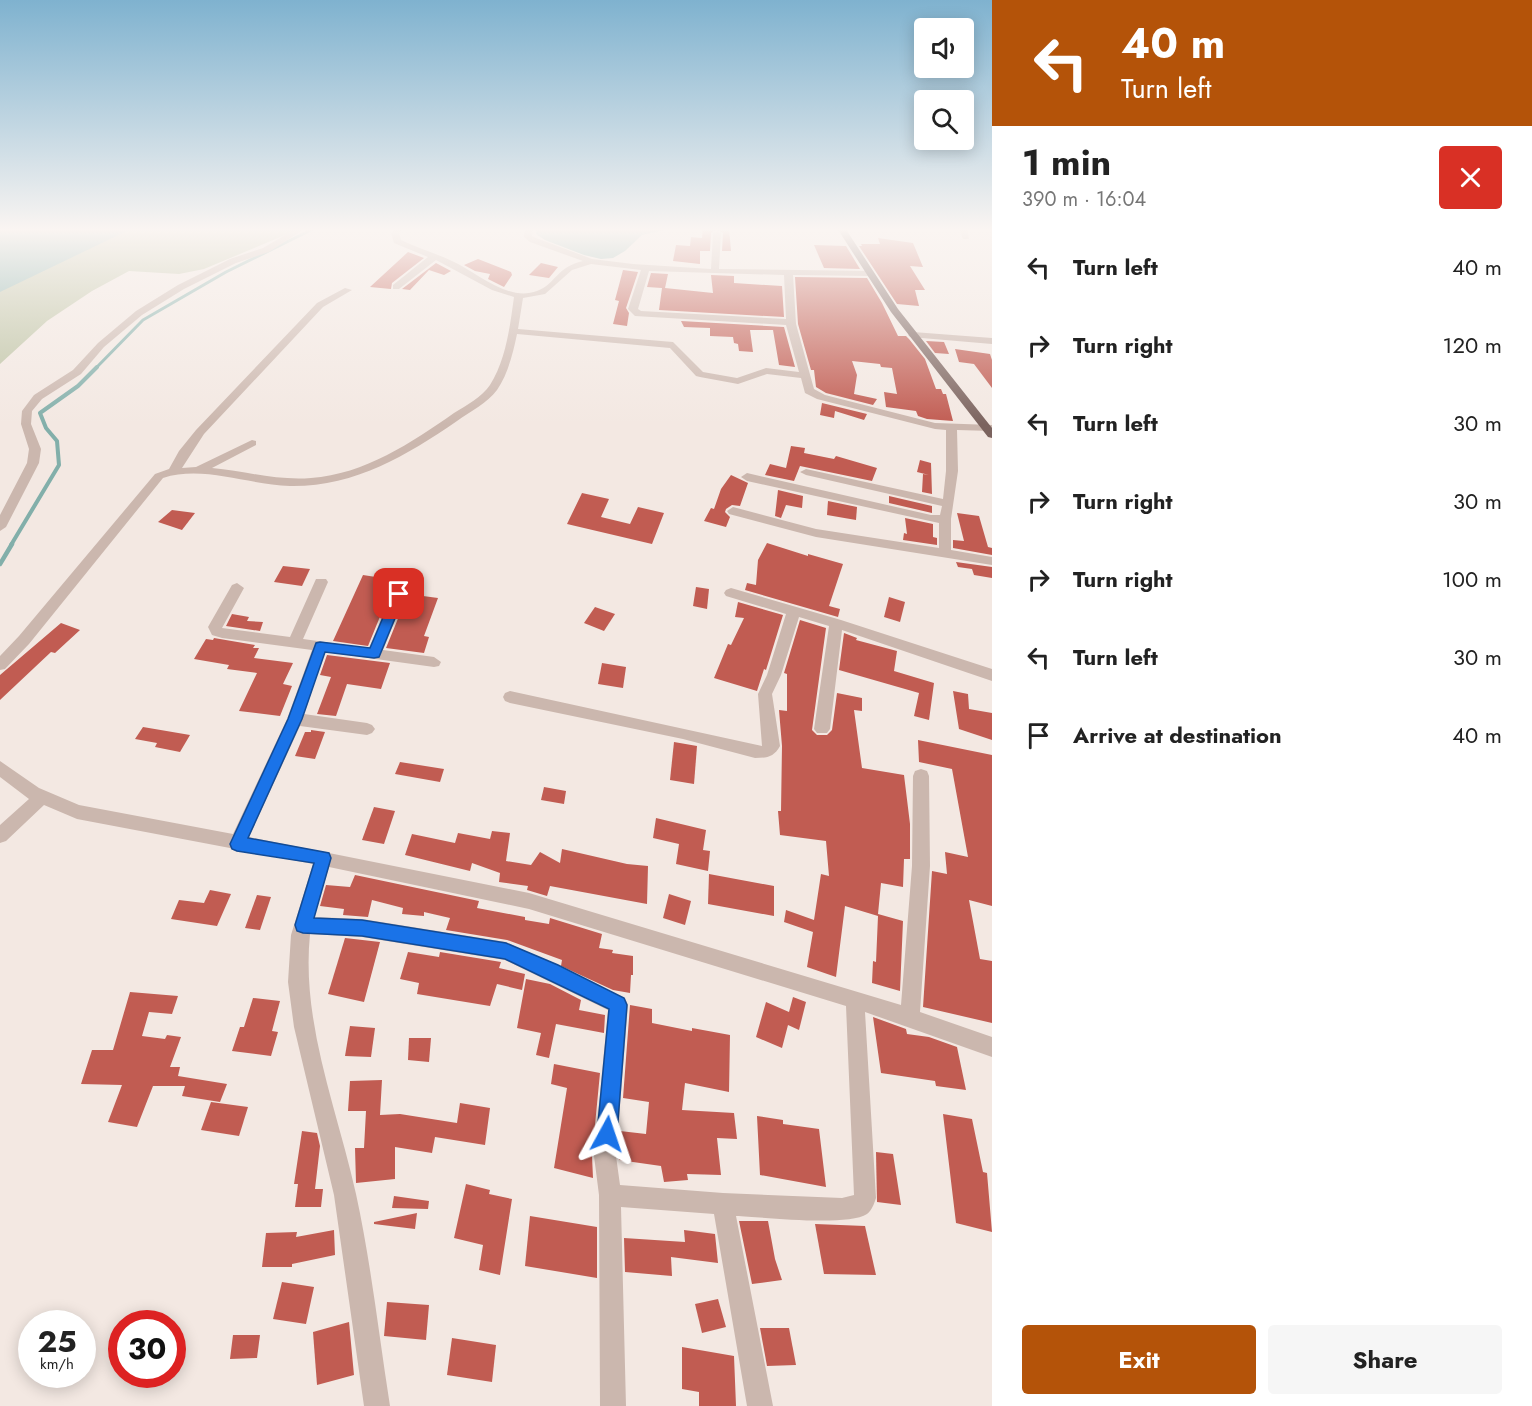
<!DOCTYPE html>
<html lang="en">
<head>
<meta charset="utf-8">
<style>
  body { margin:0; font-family:Jost,sans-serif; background:#f6f6f6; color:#222; height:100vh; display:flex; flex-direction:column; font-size:22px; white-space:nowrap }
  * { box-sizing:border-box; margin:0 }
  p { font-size:20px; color:#767676 }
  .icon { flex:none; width:33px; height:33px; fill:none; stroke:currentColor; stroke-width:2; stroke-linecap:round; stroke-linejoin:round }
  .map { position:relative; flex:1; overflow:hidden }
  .drawer { display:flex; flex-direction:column; background:#fff; width:540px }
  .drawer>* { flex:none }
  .guide { background:#b45309; color:#fff; overflow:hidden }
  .fabs { position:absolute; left:914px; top:18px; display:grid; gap:12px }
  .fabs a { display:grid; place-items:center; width:60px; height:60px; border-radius:6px; background:#fff; box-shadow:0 3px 15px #0003; font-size:30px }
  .speed { position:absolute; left:18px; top:1310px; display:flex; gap:12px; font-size:30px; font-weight:700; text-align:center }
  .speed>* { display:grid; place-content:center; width:78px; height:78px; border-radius:50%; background:#fff; box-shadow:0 3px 15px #0003; line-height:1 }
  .speed small { font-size:15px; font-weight:400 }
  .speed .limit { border:9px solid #d22; background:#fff; color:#111 }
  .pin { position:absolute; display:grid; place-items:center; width:51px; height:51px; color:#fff; margin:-26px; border-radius:12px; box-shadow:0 3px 9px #0006 }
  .me { position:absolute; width:66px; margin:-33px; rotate:5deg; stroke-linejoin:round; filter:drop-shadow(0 0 4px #0008) }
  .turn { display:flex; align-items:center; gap:21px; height:126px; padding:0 30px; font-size:27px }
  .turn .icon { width:78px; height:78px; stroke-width:2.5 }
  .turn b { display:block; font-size:42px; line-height:51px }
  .round { display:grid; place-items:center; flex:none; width:63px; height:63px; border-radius:6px; background:#f6f6f6 }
  .summary { display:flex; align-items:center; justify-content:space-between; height:102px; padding:0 30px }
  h1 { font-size:36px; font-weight:700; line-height:45px }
  .button { display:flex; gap:12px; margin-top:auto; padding:12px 30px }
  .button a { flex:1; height:69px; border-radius:6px; background:#b45309; color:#fff; font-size:24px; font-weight:700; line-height:69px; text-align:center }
  .button a+a { background:#f6f6f6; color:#222 }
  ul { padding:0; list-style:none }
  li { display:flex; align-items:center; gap:18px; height:78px; padding:0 30px }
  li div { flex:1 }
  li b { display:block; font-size:22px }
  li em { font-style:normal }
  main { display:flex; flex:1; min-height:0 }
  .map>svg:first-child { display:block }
  .green { fill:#bcc2a2 }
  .water { fill:#82afaa }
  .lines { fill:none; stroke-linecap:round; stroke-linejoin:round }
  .stream-far2 { stroke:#82afaa; stroke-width:3 }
  .stream-far1 { stroke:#82afaa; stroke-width:4 }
  .stream { stroke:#82afaa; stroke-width:4.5 }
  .building { fill:#c15c52 }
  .minor { fill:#cbb7ae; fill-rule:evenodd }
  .major { fill:#7b635e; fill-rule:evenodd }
  .route { fill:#1a73e8; stroke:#114b97; stroke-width:1.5 }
</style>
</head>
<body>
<main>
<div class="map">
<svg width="992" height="1406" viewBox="0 0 992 1406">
  <rect width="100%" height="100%" fill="#f3e8e2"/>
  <!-- green -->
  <polygon class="green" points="0,228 302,228 204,269 179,274 129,271 92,291 47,321 0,364"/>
  <!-- water -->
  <g class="water">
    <polygon points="0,228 133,228 0,292"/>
    <polygon points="537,228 673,228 642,235 625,251 613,258 601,259 584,255 545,240 536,234"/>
  </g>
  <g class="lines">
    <!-- stream-far2 -->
    <polyline class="stream-far2" points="95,369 143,320 226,272 315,228"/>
    <!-- stream-far1 -->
    <polyline class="stream-far1" points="11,545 59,465 57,441 46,428 40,413 78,386 97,367"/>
    <!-- stream -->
    <polyline class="stream" points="0,564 12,544"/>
  </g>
  <!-- building -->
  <g class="building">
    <polygon points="703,228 729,228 731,251 722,251 723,233 716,229 711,233 710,251 700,251 700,264 673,261 676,245 690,246 691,237 702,238"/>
    <polygon points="878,238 913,243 923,267 910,266 925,290 915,290 919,306 897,304 859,246 862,246 861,244 880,244"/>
    <polygon points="814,245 846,246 860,269 824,268"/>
    <polygon points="408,252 424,258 392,283 391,289 370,287"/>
    <polygon points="478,259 511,272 512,275 504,287 488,279 490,274 475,271 464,265"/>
    <polygon points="436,263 451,271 444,275 429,270 410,290 402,289"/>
    <polygon points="541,263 558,267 549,278 529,275"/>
    <polygon points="623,270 638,272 626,308 629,313 627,326 613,324 619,301 615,300"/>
    <polygon points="651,273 668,274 665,288 713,293 711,275 734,276 734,283 782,286 784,317 659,310 662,288 647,287"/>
    <polygon points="795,277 867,278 882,303 898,336 906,336 909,339 925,359 936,389 941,389 943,394 946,394 953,421 927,419 918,416 916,411 886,407 884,392 897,394 892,368 881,367 880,364 852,361 857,375 854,394 877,399 873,405 826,393 816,387 814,370 811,370 798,324"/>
    <polygon points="681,321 784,327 795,367 779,365 773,330 750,330 753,352 739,351 738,344 734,343 733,337 710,336 710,328 684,327"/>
    <polygon points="926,341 944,342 949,354 935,353"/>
    <polygon points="955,349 990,354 992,360 992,388 974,364 959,362"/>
    <polygon points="822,403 867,414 864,420 835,411 834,418 820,415"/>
    <polygon points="791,446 805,448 804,453 834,459 836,456 877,468 872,481 800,466 794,481 765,475 770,464 786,468"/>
    <polygon points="920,460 931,463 932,494 922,492 923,474 929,475 917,472"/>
    <polygon points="731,475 748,483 740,506 732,505 726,509 725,512 730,517 726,527 704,521 711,508 714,509 721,489"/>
    <polygon points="778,490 803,496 802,508 786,505 781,518 775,516"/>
    <polygon points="582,493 609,499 601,517 630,524 638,507 664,513 652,544 567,524"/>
    <polygon points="889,496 932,506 932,513 889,503"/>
    <polygon points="828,501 857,507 856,520 827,515"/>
    <polygon points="172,510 195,513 182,530 158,522"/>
    <polygon points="957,513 979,516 988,547 992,548 992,555 953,548 953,540 964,541"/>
    <polygon points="905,518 933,524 933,537 937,538 937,545 903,540 904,533 907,534"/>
    <polygon points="767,543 808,556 808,554 843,564 829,606 840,609 838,617 745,590 747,583 756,585 758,560"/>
    <polygon points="956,562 992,567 992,578 974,575 972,569 958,567"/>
    <polygon points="283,566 310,569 302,586 274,582"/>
    <polygon points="363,575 395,580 368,646 333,641"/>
    <polygon points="696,587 709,589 707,609 693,606"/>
    <polygon points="408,594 438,598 424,636 429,637 424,653 386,648"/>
    <polygon points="889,597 905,602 900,622 884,617"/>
    <polygon points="738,602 783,615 766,670 764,669 757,691 714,678 728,644 731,645 744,618 735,617"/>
    <polygon points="595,607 615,614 604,631 584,623"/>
    <polygon points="232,614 249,617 247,621 263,622 260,631 226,626"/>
    <polygon points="800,620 826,628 812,730 817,735 827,735 832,730 837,693 862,698 862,711 854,710 862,768 904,775 910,824 910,859 904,859 903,887 881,883 878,914 903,921 900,991 872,983 873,961 876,962 878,916 845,906 836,977 807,967 813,932 784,922 786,910 814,920 821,874 829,876 826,841 780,835 778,811 781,811 782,746 779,710 787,711 787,674 784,673"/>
    <polygon points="61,623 80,630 55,653 51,652 0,700 0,675"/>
    <polygon points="844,633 857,638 856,640 897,651 894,671 934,683 929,720 914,716 919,693 839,670"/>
    <polygon points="214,638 255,645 253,648 259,648 254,658 293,663 283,684 292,686 280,716 239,711 257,673 227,669 229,665 194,659 206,639 213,640"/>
    <polygon points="327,655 390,663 381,689 347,684 336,716 317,714 331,677 320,675"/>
    <polygon points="602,663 626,667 623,688 598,684"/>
    <polygon points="953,691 968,694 969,709 992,713 992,740 959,729"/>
    <polygon points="143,727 190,735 180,752 155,747 157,743 135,739"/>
    <polygon points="311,730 325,732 315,759 295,756 305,732 311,732"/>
    <polygon points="918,740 992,755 992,906 969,900 980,959 992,961 992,1023 923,1007 932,871 947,874 945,852 968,857 952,769 919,762"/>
    <polygon points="674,742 697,746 694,784 670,780"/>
    <polygon points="400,762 444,769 440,782 395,774"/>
    <polygon points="544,787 566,791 564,804 541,800"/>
    <polygon points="374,807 395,811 384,844 362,840"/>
    <polygon points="656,818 706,830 703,850 710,851 708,871 676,864 679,844 653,838"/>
    <polygon points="492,831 510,833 506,861 531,865 540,852 560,863 562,849 627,864 648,866 647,904 550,886 547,896 527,890 528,886 499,882 500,873 472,863 470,871 405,855 412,834 455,843 458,833 490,839"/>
    <polygon points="709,874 774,886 774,916 708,904"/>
    <polygon points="355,875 479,901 477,908 525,917 525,920 549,924 550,918 602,934 599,948 613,950 612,953 633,956 633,975 631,975 630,993 613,990 561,966 562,960 507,940 446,930 450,918 424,912 424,916 402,914 403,908 372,900 368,917 343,915 344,909 320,906 326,885 350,887"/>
    <polygon points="210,890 231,894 217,926 171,919 179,900 204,903"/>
    <polygon points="669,894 691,901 685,925 663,918"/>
    <polygon points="257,895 271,897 260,930 245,928"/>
    <polygon points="345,938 380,942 364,1002 328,994"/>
    <polygon points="408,952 439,957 440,952 501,962 499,968 525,974 522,990 497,984 490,1006 417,994 419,983 400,979"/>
    <polygon points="526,979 550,984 581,1000 579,1010 605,1015 604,1033 556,1024 549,1058 536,1055 541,1033 517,1028"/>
    <polygon points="130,992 178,996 172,1014 149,1012 142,1036 165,1039 167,1035 181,1037 170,1067 180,1067 178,1076 227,1084 220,1102 182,1096 185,1086 153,1086 137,1127 108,1122 122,1085 81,1084 92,1050 113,1050"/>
    <polygon points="793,997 806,1002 799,1030 788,1025 782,1048 756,1037 766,1002 789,1012"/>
    <polygon points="253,998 280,1001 272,1031 278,1032 271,1056 232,1051 240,1027 244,1027"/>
    <polygon points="630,1005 652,1009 652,1023 692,1031 692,1028 730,1035 729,1092 685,1083 682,1110 734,1113 737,1139 717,1138 721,1175 687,1174 688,1180 664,1182 661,1166 619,1160 620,1131 646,1134 649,1102 623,1098"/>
    <polygon points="873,1017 906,1029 907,1034 929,1037 957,1047 966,1090 936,1086 935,1081 881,1073"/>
    <polygon points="350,1026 375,1028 371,1057 345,1056"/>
    <polygon points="409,1038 431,1038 429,1062 408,1060"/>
    <polygon points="554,1064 600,1073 592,1156 593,1178 554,1168 567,1088 551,1084"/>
    <polygon points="382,1080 380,1115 400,1114 457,1123 460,1103 490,1108 485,1145 435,1137 432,1153 395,1147 395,1179 356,1183 355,1148 364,1148 366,1111 348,1111 350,1081"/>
    <polygon points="211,1102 248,1107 239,1136 201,1130"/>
    <polygon points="943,1114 972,1119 983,1172 987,1173 992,1232 956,1223"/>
    <polygon points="757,1116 783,1120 783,1124 819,1129 826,1187 760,1175"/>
    <polygon points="302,1131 317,1133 320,1146 315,1189 323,1189 321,1207 295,1207 298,1184 294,1184"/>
    <polygon points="876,1152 893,1154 901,1205 877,1202"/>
    <polygon points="466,1184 490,1190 489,1194 512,1199 500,1275 479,1270 483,1245 454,1238"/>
    <polygon points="394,1196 429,1201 428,1209 392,1208"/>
    <polygon points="417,1213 415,1229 374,1224 374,1222"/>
    <polygon points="530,1216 597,1227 597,1278 525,1266"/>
    <polygon points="739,1221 768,1221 775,1259 782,1280 752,1284"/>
    <polygon points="815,1224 865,1226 876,1275 824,1274"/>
    <polygon points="334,1230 335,1255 292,1264 292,1267 262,1267 266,1233 297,1232 296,1237"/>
    <polygon points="684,1230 715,1234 718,1263 671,1257 672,1276 625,1272 624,1238 685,1242"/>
    <polygon points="282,1282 314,1287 306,1324 273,1319"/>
    <polygon points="718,1299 726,1327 702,1333 695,1304"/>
    <polygon points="387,1302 429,1305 426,1340 384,1336"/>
    <polygon points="349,1322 354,1375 317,1385 313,1332"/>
    <polygon points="760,1328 789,1328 796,1365 767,1366"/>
    <polygon points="233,1335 260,1335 257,1358 230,1359"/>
    <polygon points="452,1338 496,1345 492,1382 447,1375"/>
    <polygon points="682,1347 734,1356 736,1406 699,1406 699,1392 682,1389"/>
  </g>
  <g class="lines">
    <!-- minor -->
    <g class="minor">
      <polygon points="297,228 306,228 269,252 236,263 184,289 142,315 104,347 81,374 42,399 32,411 31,424 41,449 39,463 6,527 0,531 0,515 27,463 29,449 21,424 22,411 34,395 73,370 98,343 136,311 178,285 230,259 263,248"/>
      <path d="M396,228H404L399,233L401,240C417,248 435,253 452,261C477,272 507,302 537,291C556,284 556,267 583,261L530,242L524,237L525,228H533L532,236L536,238L592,259L633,264L711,269L713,233L717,231L721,233L719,269L873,271L874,273L870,276L793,275L796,324L814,389L825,395L935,423L992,425V431L957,430L958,471L951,519V550L992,557V565L816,537L729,514L727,511L733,507L816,529L939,548V523L747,481L741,477L747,473L931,515H940L942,506L806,475L800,472L806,469L943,499L946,471V430L935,429L817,399L805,393L801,378L767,374L738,384L700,377L696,376L670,348L517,334C513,353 508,374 497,390C487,403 471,411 457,421C406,456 354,487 290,486C248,485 204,465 163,478L29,644L5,669L0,670V656L19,636L155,474L169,469L179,451L196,430L317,303L345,288L352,290L323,307L204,434L182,468L196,467L252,440L256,441V445L212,468C245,471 278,481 311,478C365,474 411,443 454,413C467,405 482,397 490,385C506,360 510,326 514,297L492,290L436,260L399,289H393V285L428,257L394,243L391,233ZM591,264L641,270L628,309L635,316L786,325L799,372L766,368L737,378L703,372L673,342L518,329L523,298L545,294L572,270ZM649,271L784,275L786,319L641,311L638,309Z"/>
      <polygon points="959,228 967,228 969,239 963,239"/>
      <polygon points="913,332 992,338 992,344 910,337 908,335"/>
      <path d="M407,570L414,574L383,650L434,657L441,662L439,666L434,667L325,652L304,714L367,723L372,725L375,729L372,733L367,735L300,726L249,837L529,893L901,1005L912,866L913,776L915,771L921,769L927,771L929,776L930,866L920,1012L992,1037V1057L865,1012L876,1198C874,1204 872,1210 867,1214C847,1227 763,1217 736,1216L773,1406H747L714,1214L621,1207L626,1406H600L599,1195L594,1156L608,1010L505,960L362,937L310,934C301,1023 337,1108 356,1194C371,1263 379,1336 390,1406H364L334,1195L294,1027L288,982L291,935L313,864L241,850L237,852L230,848L77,819L44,805L6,841L0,843V825L29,799L0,777V761L39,788L79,805L233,834L287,719L312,650L222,638L212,635L208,627L232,585L237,583L244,588L222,628L290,637L316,579H326L328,582L303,639L369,648L400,574ZM329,867L529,909L846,1006L854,1195L842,1198L723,1193L620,1185L616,1156L628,1005L625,998L506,942L362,919L314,917Z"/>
      <path d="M731,588L841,620L992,669V681L842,630L830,729L827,733H817L814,729L829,626L799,617L781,675L772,694L780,746C774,757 767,758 755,758L683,739L510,703L505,701L503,697L505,693L510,691L762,746L758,694L767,675L786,614L726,596L724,593L726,590Z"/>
    </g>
    <!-- major -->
    <polygon class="major" points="837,228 845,228 898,309 992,428 992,438 988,437 891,312"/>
  </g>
  <!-- sky -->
  <linearGradient id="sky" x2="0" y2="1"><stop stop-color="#7fb2cf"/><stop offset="0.54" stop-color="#faf5f2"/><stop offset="1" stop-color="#faf5f2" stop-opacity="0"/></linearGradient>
  <rect width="992" height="425" fill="url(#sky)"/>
  <!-- route -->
  <polygon class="route" points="399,590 405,594 379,657 374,658 325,652 302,719 248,838 329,853 331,858 314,918 362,920 506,943 558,965 624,998 627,1005 617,1134 614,1141 607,1144 600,1141 597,1134 609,1009 505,959 362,936 303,933 297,931 295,925 314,863 237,851 232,849 230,844 288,719 316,643 320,642 370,648 393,594"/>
</svg>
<div class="fabs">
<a><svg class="icon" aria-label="sound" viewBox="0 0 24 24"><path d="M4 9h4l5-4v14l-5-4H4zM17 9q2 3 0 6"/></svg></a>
<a><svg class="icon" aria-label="search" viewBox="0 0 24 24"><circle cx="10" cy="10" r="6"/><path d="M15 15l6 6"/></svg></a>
</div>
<div class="speed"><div>25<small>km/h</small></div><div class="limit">30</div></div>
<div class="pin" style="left:399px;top:594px;background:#d93025"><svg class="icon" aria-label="arrive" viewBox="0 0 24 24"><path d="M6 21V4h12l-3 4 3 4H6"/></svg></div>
<svg class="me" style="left:607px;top:1134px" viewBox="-20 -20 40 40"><path d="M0-17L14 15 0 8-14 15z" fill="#1a73e8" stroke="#fff" stroke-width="4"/></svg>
</div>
<section class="drawer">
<div class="guide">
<div class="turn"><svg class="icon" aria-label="left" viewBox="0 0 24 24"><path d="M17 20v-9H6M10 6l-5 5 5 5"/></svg><div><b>40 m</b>Turn left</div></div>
</div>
<div class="summary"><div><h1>1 min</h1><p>390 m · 16:04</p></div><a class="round" style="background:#d93025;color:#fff"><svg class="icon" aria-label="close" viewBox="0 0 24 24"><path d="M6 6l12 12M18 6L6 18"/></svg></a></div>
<ul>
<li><svg class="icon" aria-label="left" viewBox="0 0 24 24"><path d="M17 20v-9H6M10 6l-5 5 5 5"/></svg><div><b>Turn left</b></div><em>40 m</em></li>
<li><svg class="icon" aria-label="right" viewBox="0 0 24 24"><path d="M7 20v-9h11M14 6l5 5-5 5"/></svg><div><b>Turn right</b></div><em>120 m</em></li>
<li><svg class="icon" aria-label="left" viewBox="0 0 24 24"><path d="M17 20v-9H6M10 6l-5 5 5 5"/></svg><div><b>Turn left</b></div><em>30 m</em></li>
<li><svg class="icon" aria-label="right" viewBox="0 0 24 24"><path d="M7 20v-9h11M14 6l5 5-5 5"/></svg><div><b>Turn right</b></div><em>30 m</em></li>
<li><svg class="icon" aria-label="right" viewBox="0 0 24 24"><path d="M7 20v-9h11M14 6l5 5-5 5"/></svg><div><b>Turn right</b></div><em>100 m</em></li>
<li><svg class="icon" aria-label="left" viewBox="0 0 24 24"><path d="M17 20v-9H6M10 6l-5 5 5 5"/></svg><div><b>Turn left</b></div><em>30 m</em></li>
<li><svg class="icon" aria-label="arrive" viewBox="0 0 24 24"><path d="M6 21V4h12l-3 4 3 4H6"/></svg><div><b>Arrive at destination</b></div><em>40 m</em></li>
</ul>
<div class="button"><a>Exit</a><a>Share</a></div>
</section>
</main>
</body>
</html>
